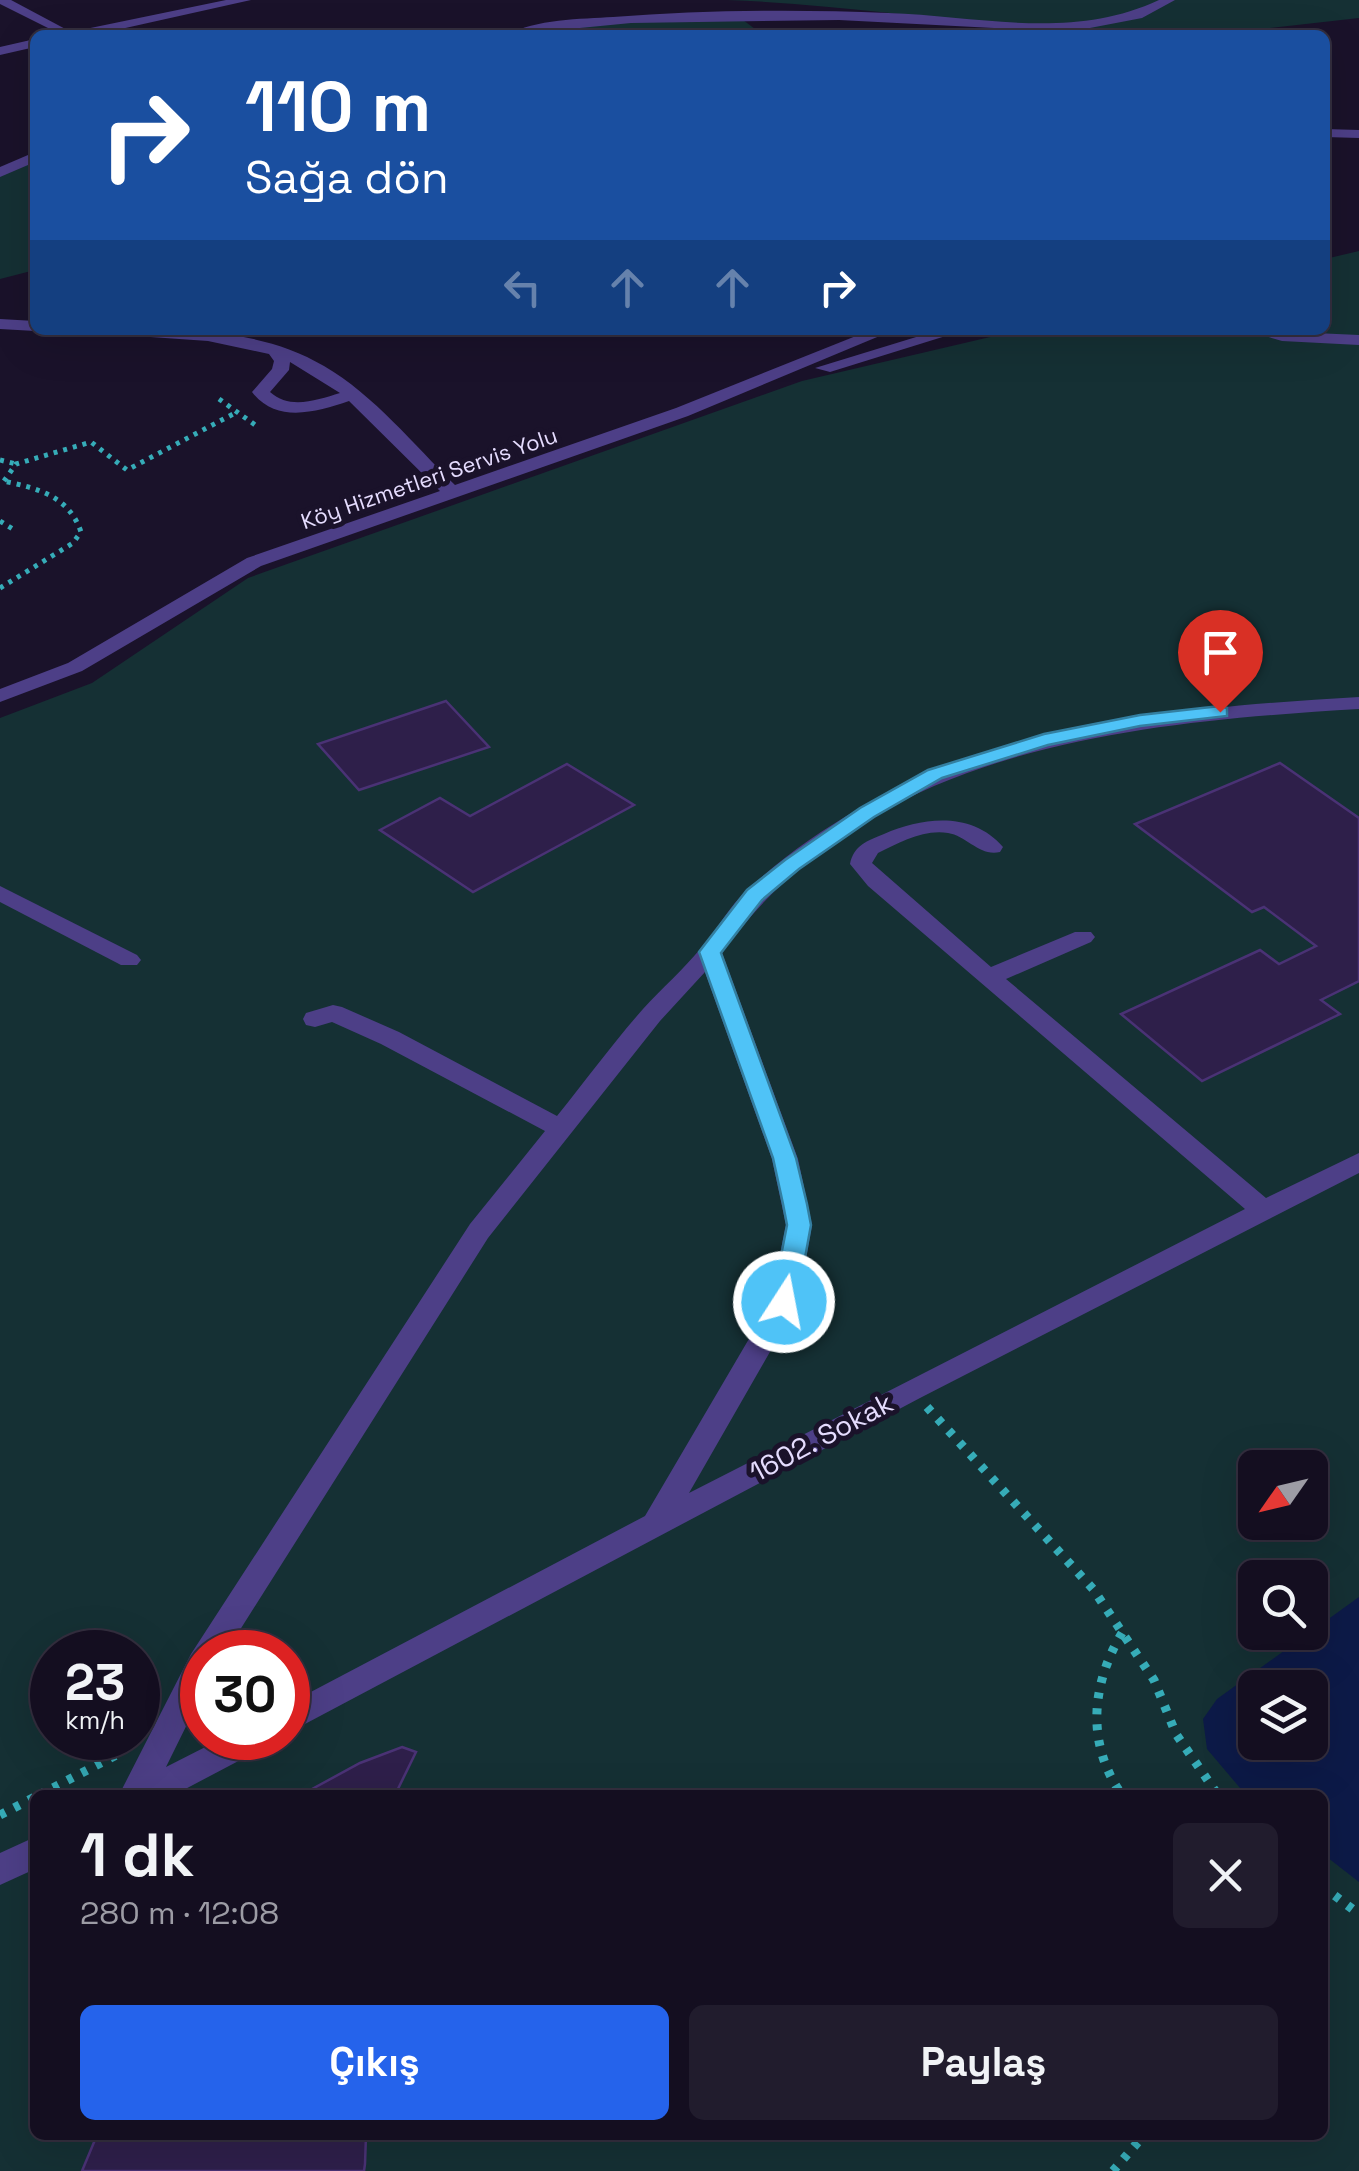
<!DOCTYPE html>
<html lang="tr">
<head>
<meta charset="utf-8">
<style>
  body { margin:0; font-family:"Space Grotesk",sans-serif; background:#211c2d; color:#f1f3f6; height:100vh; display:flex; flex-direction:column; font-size:38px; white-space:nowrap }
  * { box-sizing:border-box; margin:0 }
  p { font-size:32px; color:#9d9ca5 }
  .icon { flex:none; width:55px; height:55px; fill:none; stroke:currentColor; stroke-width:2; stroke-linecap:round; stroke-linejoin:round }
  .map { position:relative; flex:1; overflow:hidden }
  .details { position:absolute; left:30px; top:1790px; width:1298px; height:350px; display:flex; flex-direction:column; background:#140e20; border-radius:15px; box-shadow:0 10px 40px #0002,0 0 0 2px #332e3e }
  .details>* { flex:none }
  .top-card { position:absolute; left:30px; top:30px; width:1300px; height:305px; border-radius:15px; box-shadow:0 10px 40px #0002,0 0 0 2px #332e3e; background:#1a4fa0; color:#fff; overflow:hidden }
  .needle { width:65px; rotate:236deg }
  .buttons { position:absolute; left:1238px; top:1450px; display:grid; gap:20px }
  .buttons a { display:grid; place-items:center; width:90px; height:90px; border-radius:15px; background:#140e20; box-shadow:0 10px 40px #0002,0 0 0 2px #332e3e; font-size:50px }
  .speed { position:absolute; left:30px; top:1630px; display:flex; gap:20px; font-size:50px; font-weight:700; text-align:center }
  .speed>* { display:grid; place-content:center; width:130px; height:130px; border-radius:50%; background:#140e20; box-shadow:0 10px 40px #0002,0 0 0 2px #332e3e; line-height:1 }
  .speed small { font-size:25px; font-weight:400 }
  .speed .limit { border:15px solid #d22; background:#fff; color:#111 }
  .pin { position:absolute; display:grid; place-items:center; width:85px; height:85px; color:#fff; margin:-102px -42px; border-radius:50% 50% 50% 0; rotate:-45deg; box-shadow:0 0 10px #0007 }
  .pin .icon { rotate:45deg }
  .me { position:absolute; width:110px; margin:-55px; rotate:11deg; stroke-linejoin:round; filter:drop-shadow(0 0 8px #0008) }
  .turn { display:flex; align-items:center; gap:35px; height:210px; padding:0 50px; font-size:45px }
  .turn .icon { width:130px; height:130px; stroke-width:2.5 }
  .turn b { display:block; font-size:70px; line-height:85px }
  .lanes { display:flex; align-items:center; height:95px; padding:0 50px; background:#0003; justify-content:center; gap:50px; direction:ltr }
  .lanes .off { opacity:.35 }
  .round { display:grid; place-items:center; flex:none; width:105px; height:105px; border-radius:15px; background:#211c2d }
  .overview { display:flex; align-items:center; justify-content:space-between; height:170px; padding:0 50px }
  h1 { font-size:60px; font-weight:700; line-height:75px }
  .primary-button { display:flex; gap:20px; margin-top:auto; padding:20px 50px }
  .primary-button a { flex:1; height:115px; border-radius:15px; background:#2563eb; color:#fff; font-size:40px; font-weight:700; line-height:115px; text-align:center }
  .primary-button a+a { background:#211c2d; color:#f1f3f6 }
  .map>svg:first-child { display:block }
  .green { fill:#153034; fill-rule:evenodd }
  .water { fill:#0d1a48; fill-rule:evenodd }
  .building { fill:#2e1f4a; stroke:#4a3275; stroke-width:2.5 }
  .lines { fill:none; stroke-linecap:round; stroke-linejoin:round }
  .path-far1 { stroke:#36acb8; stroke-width:5; stroke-dasharray:4 6; stroke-linecap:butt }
  .path { stroke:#36acb8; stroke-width:9; stroke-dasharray:6 10; stroke-linecap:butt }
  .minor { fill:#4d3f87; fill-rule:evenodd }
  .route { fill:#4fc3f7; stroke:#337fa1; stroke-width:2.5 }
  .labels { text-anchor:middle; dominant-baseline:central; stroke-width:10; stroke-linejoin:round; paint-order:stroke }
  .far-street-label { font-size:22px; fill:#e5dcfe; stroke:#1a122a }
  .street-label { font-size:28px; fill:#e5dcfe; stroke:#1a122a }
</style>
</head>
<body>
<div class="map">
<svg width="1359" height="2171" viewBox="0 0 1359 2171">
  <rect width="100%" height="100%" fill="#1a122a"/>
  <!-- green -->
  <g class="green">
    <path d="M727,0H1359V18C1281,26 1201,39 1123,35C990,28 859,5 727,0Z"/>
    <polygon points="739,17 763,35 515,35 582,21"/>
    <polygon points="35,156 35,270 0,279 0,173"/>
    <path d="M1359,251V2171H0V718L92,683L248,578L802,381L1020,330H1325V259ZM1255,1468H1310V1522H1255ZM1255,1578H1310V1632H1255ZM52,1652H138V1738H52ZM202,1652H288V1738H202ZM1255,1688H1310V1742H1255ZM35,1795H1322V2135H35Z"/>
  </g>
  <!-- water -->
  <path class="water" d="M1359,1597V1882L1323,1854L1322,1795H1246L1207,1749L1203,1719L1217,1699ZM1255,1688H1310V1742H1255Z"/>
  <!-- building -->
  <g class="building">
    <polygon points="446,701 489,747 359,790 318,744"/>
    <polygon points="1280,763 1359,818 1359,981 1321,1000 1340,1014 1202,1081 1121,1014 1260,950 1279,964 1316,946 1264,907 1252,912 1135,824"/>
    <polygon points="567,764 634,805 473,892 380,830 440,798 470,816"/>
    <polygon points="402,1747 416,1752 395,1795 301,1795 360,1763"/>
    <polygon points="97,2135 366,2135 365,2164 364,2171 82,2171"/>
  </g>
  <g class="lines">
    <!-- path-far1 -->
    <g class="path-far1">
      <polyline points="219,399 258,427"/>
      <polyline points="0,460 16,464"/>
      <polyline points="4,481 16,464 91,442 127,470 237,412"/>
      <polyline points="0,521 16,531"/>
      <path d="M0,588L73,543L81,532C69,496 37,488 3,481"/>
    </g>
    <!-- path -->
    <g class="path">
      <polyline points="927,1407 1093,1589 1154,1680 1176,1734 1218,1795"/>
      <path d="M1122,1633C1091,1685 1086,1744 1122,1795"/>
      <polyline points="39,1795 122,1752"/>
      <polyline points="0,1815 35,1797"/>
      <polyline points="1322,1886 1359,1914"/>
      <polyline points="1113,2171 1144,2135"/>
    </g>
    <!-- minor -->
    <g class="minor">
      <polygon points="0,0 11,0 71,32 226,0 251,0 94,35 60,34 0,4"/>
      <path d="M1159,0H1175L1142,18L1069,32L839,20L631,23L508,35C534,19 582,19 613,17C703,10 797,9 888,13C980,16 1071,41 1159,0Z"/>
      <polygon points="35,39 35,47 0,55 0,47"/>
      <polygon points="1325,129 1359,130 1359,138 1325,137"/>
      <polygon points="35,152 35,162 0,177 0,167"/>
      <polygon points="0,319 35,321 35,330 39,330 35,331 0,329"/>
      <path d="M114,330C185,330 260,328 324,366C374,395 414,445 455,485L676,408L871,330H894L688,416L261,566L82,671L0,702V689L68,663L247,558L440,491L349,401C316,412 277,424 252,392L272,369L274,361L269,354L208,341L122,335ZM290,362L340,393C317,400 290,410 270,392L289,370Z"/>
      <polygon points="939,330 965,330 830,372 815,368"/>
      <polygon points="1245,330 1359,335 1359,345 1282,341"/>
      <path d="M1359,697V709C1127,723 868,748 722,953L798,1159L812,1225L798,1303L689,1493L1245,1209L868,886L850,864C854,845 867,841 884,834C923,817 972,811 1003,847L1000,852C980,857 967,836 948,833C923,829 899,843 878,853L872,863L991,967L1075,932H1091L1095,937L1091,942L1006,979L1266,1198L1359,1153V1173L920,1398L288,1733V1704L645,1516L770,1303L786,1225L772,1159L705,972L660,1021L488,1238L226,1652H202V1694L166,1767L223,1738H268L263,1748L174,1795H119L191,1654L470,1224L545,1131L381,1044L332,1022L315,1027L306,1025L303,1019L306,1013L333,1005L342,1007L399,1032L557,1116C586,1080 613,1043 643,1009C662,988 683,970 701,948C718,929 729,906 748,889C918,734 1140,709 1359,697Z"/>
      <polygon points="0,886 137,955 141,960 137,965 121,965 0,902"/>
      <polygon points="35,1837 35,1869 0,1885 0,1853"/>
    </g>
  </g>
  <!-- route -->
  <polygon class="route" points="1220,706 1227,708 1227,716 1140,726 1048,745 942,778 874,817 799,869 762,900 721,953 796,1158 807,1204 811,1225 797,1302 793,1309 776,1309 772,1302 787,1225 783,1204 773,1158 699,952 702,948 747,890 785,860 860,808 928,770 1044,734 1140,715"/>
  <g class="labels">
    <!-- far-street labels -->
    <g class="far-street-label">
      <text transform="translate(429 478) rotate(-19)">Köy Hizmetleri Servis Yolu</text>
    </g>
    <!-- street labels -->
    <g class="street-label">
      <text transform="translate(821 1437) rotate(-28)">1602. Sokak</text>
    </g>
  </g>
</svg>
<div class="buttons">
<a><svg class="needle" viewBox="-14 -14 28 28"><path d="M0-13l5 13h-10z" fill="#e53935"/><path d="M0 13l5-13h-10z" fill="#9d9ca5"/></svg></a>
<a><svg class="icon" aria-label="search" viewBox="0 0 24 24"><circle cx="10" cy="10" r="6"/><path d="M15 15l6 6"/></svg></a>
<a><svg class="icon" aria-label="layers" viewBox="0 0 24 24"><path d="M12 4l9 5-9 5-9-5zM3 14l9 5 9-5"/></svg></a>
</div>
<div class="speed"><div>23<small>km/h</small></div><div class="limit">30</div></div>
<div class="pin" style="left:1220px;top:712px;background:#d93025"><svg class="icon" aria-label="arrive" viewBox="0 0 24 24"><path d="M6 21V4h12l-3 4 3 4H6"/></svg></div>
<svg class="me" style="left:784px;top:1302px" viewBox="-20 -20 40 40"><circle r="17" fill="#4fc3f7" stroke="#fff" stroke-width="3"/><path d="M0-11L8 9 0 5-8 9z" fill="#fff"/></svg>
<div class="top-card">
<div class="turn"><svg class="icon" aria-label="right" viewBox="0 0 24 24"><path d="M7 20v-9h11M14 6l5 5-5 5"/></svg><div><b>110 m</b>Sağa dön</div></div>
<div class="lanes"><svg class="icon off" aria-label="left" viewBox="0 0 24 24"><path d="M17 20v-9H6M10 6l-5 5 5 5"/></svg><svg class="icon off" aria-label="ahead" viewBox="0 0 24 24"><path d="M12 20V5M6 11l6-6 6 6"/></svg><svg class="icon off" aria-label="ahead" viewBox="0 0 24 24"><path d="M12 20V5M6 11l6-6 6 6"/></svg><svg class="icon" aria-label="right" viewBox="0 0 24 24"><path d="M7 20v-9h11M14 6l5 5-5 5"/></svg></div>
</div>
<section class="details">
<div class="overview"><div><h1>1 dk</h1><p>280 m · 12:08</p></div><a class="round"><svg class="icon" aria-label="close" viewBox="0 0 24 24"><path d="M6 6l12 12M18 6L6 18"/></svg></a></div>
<div class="primary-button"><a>Çıkış</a><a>Paylaş</a></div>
</section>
</div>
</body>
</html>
